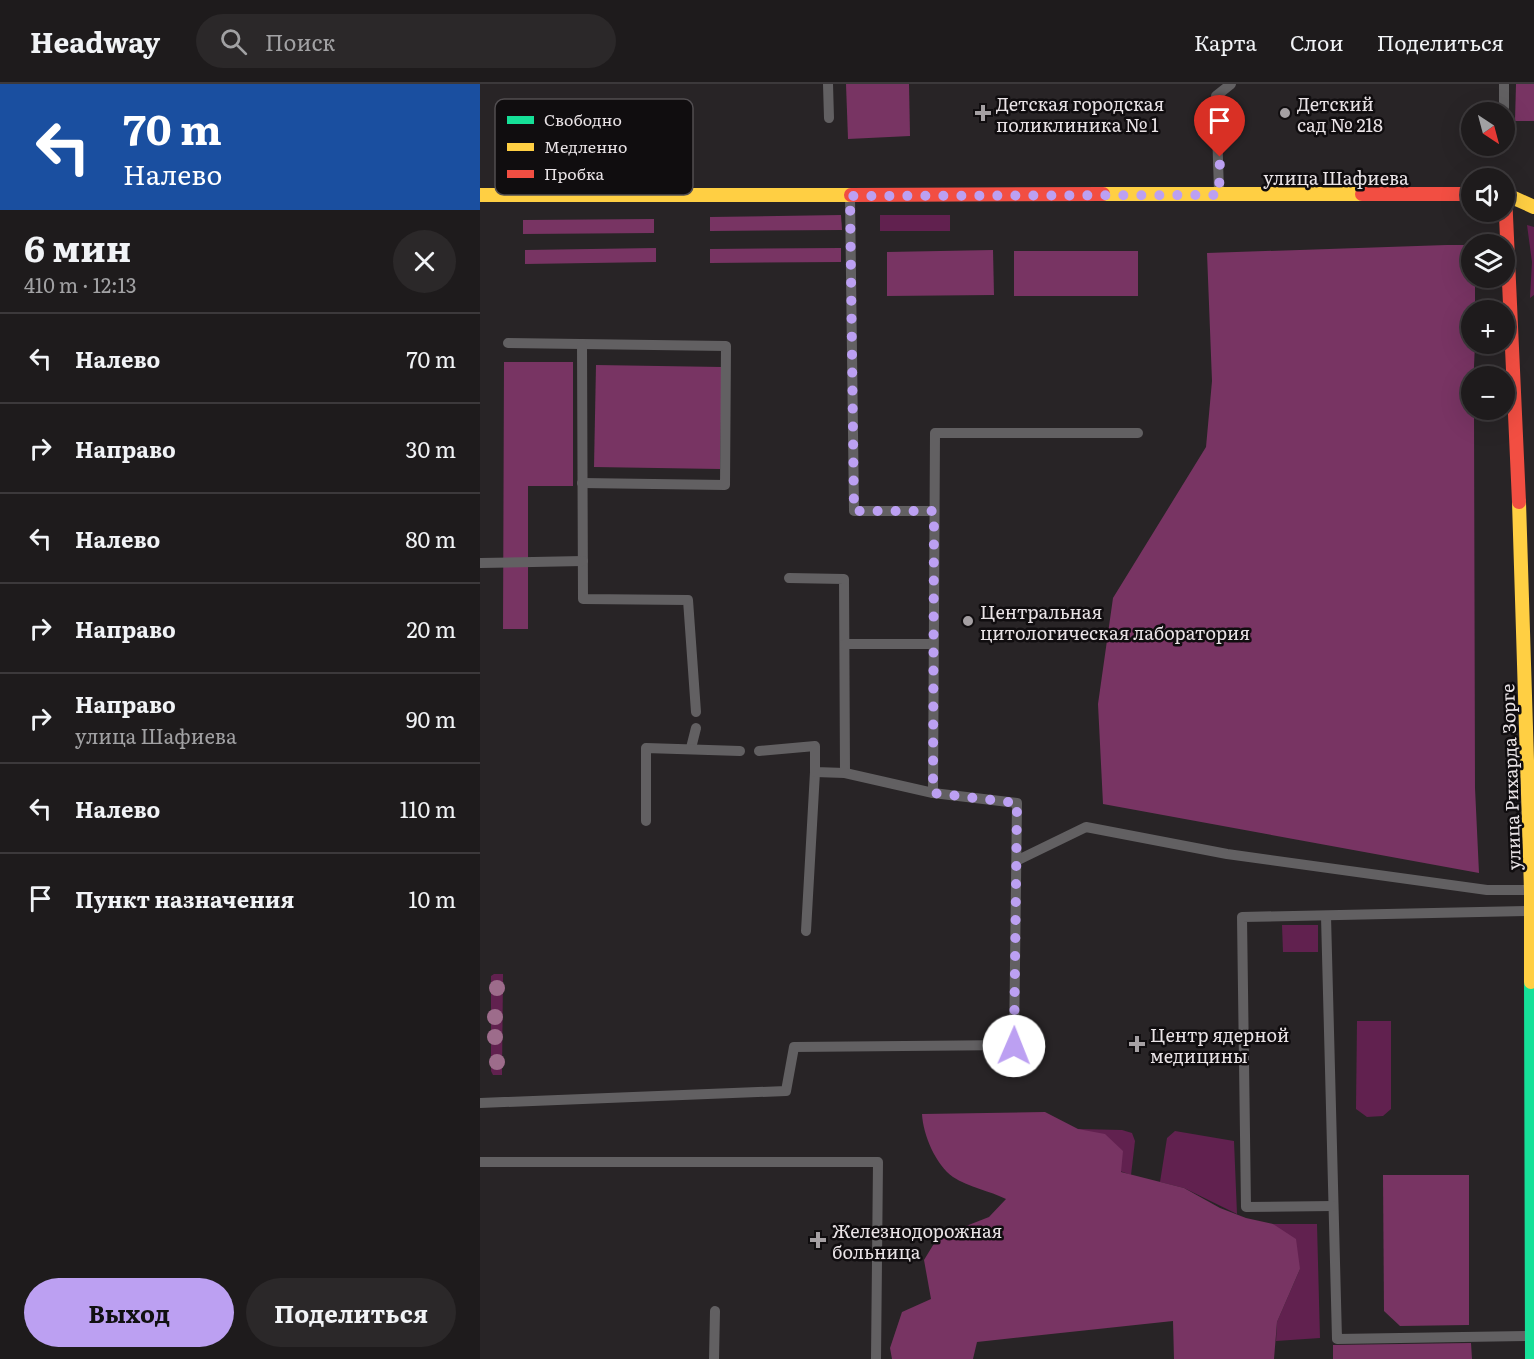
<!DOCTYPE html>
<html lang="ru">
<head>
<meta charset="utf-8">
<style>
  body { margin:0; font-family:Literata,serif; background:#2b2829; color:#f1f3f6; height:100vh; display:flex; flex-direction:column; font-size:22px; white-space:nowrap }
  * { box-sizing:border-box; margin:0 }
  p { font-size:20px; color:#a1a1a3 }
  .icon { flex:none; width:33px; height:33px; fill:none; stroke:currentColor; stroke-width:2; stroke-linecap:round; stroke-linejoin:round }
  .map { position:relative; flex:1; overflow:hidden }
  .side { display:flex; flex-direction:column; background:#1e1b1c; width:480px }
  .side>* { flex:none }
  .banner { background:#1a4fa0; color:#fff; overflow:hidden }
  .needle { width:39px; rotate:144deg }
  .tools { position:absolute; left:981px; top:18px; display:grid; gap:12px }
  .tools a { display:grid; place-items:center; width:54px; height:54px; border-radius:50%; background:#1e1b1c; box-shadow:0 6px 24px #0002,0 0 0 2px #3c393b; font-size:30px }
  .pin { position:absolute; display:grid; place-items:center; width:51px; height:51px; color:#fff; margin:-62px -26px; border-radius:50% 50% 50% 0; rotate:-45deg; box-shadow:0 0 6px #0007 }
  .pin .icon { rotate:45deg }
  .me { position:absolute; width:66px; margin:-33px; rotate:1deg; stroke-linejoin:round; filter:drop-shadow(0 0 4px #0008) }
  .turn { display:flex; align-items:center; gap:21px; height:126px; padding:0 24px; font-size:27px }
  .turn .icon { width:78px; height:78px; stroke-width:2.5 }
  .turn b { display:block; font-size:42px; line-height:51px }
  .round { display:grid; place-items:center; flex:none; width:63px; height:63px; border-radius:32px; background:#2b2829 }
  .headline { display:flex; align-items:center; justify-content:space-between; height:102px; padding:0 24px }
  h1 { font-size:36px; font-weight:700; line-height:45px }
  .action { display:flex; gap:12px; margin-top:auto; padding:12px 24px }
  .action a { flex:1; height:69px; border-radius:36px; background:#bca0f2; color:#111; font-size:24px; font-weight:700; line-height:69px; text-align:center }
  .action a+a { background:#2b2829; color:#f1f3f6 }
  ul { padding:0; list-style:none }
  li { display:flex; align-items:center; gap:18px; height:90px; padding:0 24px; border-top:2px solid #3c393b }
  li div { flex:1 }
  li b { display:block; font-size:22px }
  li em { font-style:normal }
  header { display:flex; align-items:center; gap:36px; box-sizing:border-box; height:84px; padding:0 30px; background:#1e1b1c; border-bottom:2px solid #3c393b }
  header strong { font-size:28px }
  nav { display:flex; gap:33px; margin-inline-start:auto; font-size:21px }
  .search { width:420px; height:54px; background:#2b2829; display:flex; align-items:center; gap:15px; box-sizing:border-box; padding:0 21px; border-radius:33px; color:#a1a1a3; font-size:22px }
  main { display:flex; flex:1; min-height:0 }
  .map>svg:first-child { display:block }
  .green { fill:#61214f }
  .forest { fill:#783463 }
  .lines { fill:none; stroke-linecap:round; stroke-linejoin:round }
  .lane { stroke:#626062; stroke-width:10 }
  .fast { stroke:#16e098; stroke-width:14 }
  .slow { stroke:#ffcf43; stroke-width:14 }
  .jam { stroke:#f24e42; stroke-width:14 }
  .tree { fill:#9d6c8b }
  .route { stroke:#bca0f2; stroke-width:10; stroke-dasharray:0 18 }
  .poi-dot { fill:#a5a0a3; stroke:#100d0f; stroke-width:2 }
  .labels { text-anchor:middle; dominant-baseline:central; stroke-width:5; stroke-linejoin:round; paint-order:stroke }
  .poi-label { font-size:18px; fill:#e9e3e6; stroke:#100d0f; text-anchor:start }
  .street-label { font-size:18px; fill:#e9e3e6; stroke:#100d0f }
  .key { fill:#100d0f; stroke:#514d50; stroke-width:1.5 }
  .key-label { font-size:16px; fill:#e9e3e6 }
</style>
</head>
<body>
<header>
<strong>Headway</strong>
<div class="search"><svg class="icon" aria-label="search" viewBox="0 0 24 24"><circle cx="10" cy="10" r="6"/><path d="M15 15l6 6"/></svg>Поиск</div>
<nav><a>Карта</a><a>Слои</a><a>Поделиться</a></nav>
</header>
<main>
<section class="side">
<div class="banner">
<div class="turn"><svg class="icon" aria-label="left" viewBox="0 0 24 24"><path d="M17 20v-9H6M10 6l-5 5 5 5"/></svg><div><b>70 m</b>Налево</div></div>
</div>
<div class="headline"><div><h1>6 мин</h1><p>410 m · 12:13</p></div><a class="round"><svg class="icon" aria-label="close" viewBox="0 0 24 24"><path d="M6 6l12 12M18 6L6 18"/></svg></a></div>
<ul>
<li><svg class="icon" aria-label="left" viewBox="0 0 24 24"><path d="M17 20v-9H6M10 6l-5 5 5 5"/></svg><div><b>Налево</b></div><em>70 m</em></li>
<li><svg class="icon" aria-label="right" viewBox="0 0 24 24"><path d="M7 20v-9h11M14 6l5 5-5 5"/></svg><div><b>Направо</b></div><em>30 m</em></li>
<li><svg class="icon" aria-label="left" viewBox="0 0 24 24"><path d="M17 20v-9H6M10 6l-5 5 5 5"/></svg><div><b>Налево</b></div><em>80 m</em></li>
<li><svg class="icon" aria-label="right" viewBox="0 0 24 24"><path d="M7 20v-9h11M14 6l5 5-5 5"/></svg><div><b>Направо</b></div><em>20 m</em></li>
<li><svg class="icon" aria-label="right" viewBox="0 0 24 24"><path d="M7 20v-9h11M14 6l5 5-5 5"/></svg><div><b>Направо</b><p>улица Шафиева</p></div><em>90 m</em></li>
<li><svg class="icon" aria-label="left" viewBox="0 0 24 24"><path d="M17 20v-9H6M10 6l-5 5 5 5"/></svg><div><b>Налево</b></div><em>110 m</em></li>
<li><svg class="icon" aria-label="arrive" viewBox="0 0 24 24"><path d="M6 21V4h12l-3 4 3 4H6"/></svg><div><b>Пункт назначения</b></div><em>10 m</em></li>
</ul>
<div class="action"><a>Выход</a><a>Поделиться</a></div>
</section>
<div class="map">
<svg width="1054" height="1275" viewBox="0 0 1054 1275">
  <rect width="100%" height="100%" fill="#282426"/>
  <!-- green -->
  <g class="green">
    <rect x="400" y="131" width="70" height="16"/>
    <polygon points="1047,141 1054,143 1054,211 1050,214 1052,178"/>
    <polygon points="802,841 838,841 838,868 803,868"/>
    <polygon points="14,890 23,890 22,991 13,991 11,987 11,892"/>
    <polygon points="877,937 911,937 911,1025 903,1032 887,1033 876,1025"/>
    <polygon points="598,1045 642,1046 652,1049 655,1057 651,1091 640,1087"/>
    <polygon points="695,1047 754,1057 757,1130 704,1104 680,1098 687,1054"/>
    <polygon points="793,1140 837,1140 840,1254 796,1257 797,1238 820,1185"/>
  </g>
  <!-- forest -->
  <g class="forest">
    <polygon points="366,0 429,0 430,52 368,55"/>
    <polygon points="1036,0 1054,0 1054,37 1035,37"/>
    <polygon points="361,131 362,146 230,147 230,133"/>
    <polygon points="174,135 174,149 43,150 43,136"/>
    <polygon points="992,160 992,194 995,194 995,226 992,226 992,260 995,260 992,326 994,326 995,704 999,789 623,720 618,620 633,514 726,363 732,297 727,169 996,160"/>
    <polygon points="176,164 176,178 45,180 45,166"/>
    <polygon points="361,164 361,178 230,179 230,165"/>
    <polygon points="513,166 514,211 407,212 407,168"/>
    <rect x="534" y="167" width="124" height="45"/>
    <polygon points="24,278 93,278 93,402 48,402 48,545 23,545"/>
    <polygon points="116,281 242,283 240,385 114,383"/>
    <path d="M565,1028L598,1045L625,1050L643,1067L641,1088L704,1104L740,1124L766,1134L793,1140L816,1155L820,1185L797,1238L794,1275H694L693,1237L497,1258L493,1275H412L410,1264L422,1228L451,1215L444,1176L458,1153L509,1133L526,1115C510,1107 488,1103 473,1093C456,1081 443,1051 442,1030Z"/>
    <polygon points="903,1091 989,1091 989,1241 920,1242 904,1227"/>
    <polygon points="991,1259 992,1275 853,1275 853,1261"/>
  </g>
  <g class="lines">
    <!-- lane -->
    <g class="lane">
      <polyline points="348,0 349,34"/>
      <polyline points="1024,0 1024,28"/>
      <polyline points="739,108 736,12 751,0"/>
      <polyline points="370,112 374,427 454,427"/>
      <polyline points="28,259 246,262 245,401 102,399"/>
      <polyline points="102,260 103,515 208,516 216,628"/>
      <polyline points="0,479 103,477"/>
      <polyline points="309,494 364,495 365,689"/>
      <polyline points="365,560 452,560"/>
      <polyline points="211,664 216,644"/>
      <polyline points="453,709 455,349 658,349"/>
      <polyline points="166,737 166,664 260,667"/>
      <polyline points="538,776 606,743 747,770 1007,806 1051,806"/>
      <polyline points="846,832 857,1255 1050,1252"/>
      <polyline points="326,847 335,688"/>
      <polyline points="0,1019 306,1007 314,963 534,961 537,719 453,709 365,689 335,688 335,662 279,667"/>
      <polyline points="0,1078 398,1078 396,1275"/>
      <polyline points="853,1122 766,1123 762,833 1050,827"/>
      <polyline points="234,1275 235,1227"/>
    </g>
    <!-- fast -->
    <polyline class="fast" points="1051,898 1052,1275"/>
    <!-- slow -->
    <g class="slow">
      <polyline points="623,110 882,110"/>
      <polyline points="1025,110 1054,123"/>
      <polyline points="0,111 371,111"/>
      <polyline points="1039,418 1051,806 1051,898"/>
    </g>
    <!-- jam -->
    <g class="jam">
      <polyline points="882,110 992,110"/>
      <polyline points="1025,110 1039,418"/>
      <polyline points="371,111 623,110"/>
    </g>
  </g>
  <!-- trees -->
  <g class="tree">
    <circle cx="17" cy="904" r="8"/>
    <circle cx="15" cy="933" r="8"/>
    <circle cx="15" cy="953" r="8"/>
    <circle cx="17" cy="978" r="8"/>
  </g>
  <g class="lines">
    <!-- route -->
    <polyline class="route" points="534,962 537,719 453,709 454,427 374,427 370,112 739,111 740,73"/>
  </g>
  <!-- markers -->
  <g class="poi-dot">
    <path d="M500 20h6v6h6v6h-6v6h-6v-6h-6v-6h6z"/>
    <circle cx="805" cy="29" r="6"/>
    <circle cx="488" cy="537" r="6"/>
    <path d="M654 951h6v6h6v6h-6v6h-6v-6h-6v-6h6z"/>
    <path d="M335 1147h6v6h6v6h-6v6h-6v-6h-6v-6h6z"/>
  </g>
  <g class="labels">
    <!-- poi labels -->
    <g class="poi-label">
      <text x="516" y="19">Детская городская<tspan x="516" dy="21">поликлиника № 1</tspan></text>
      <text x="817" y="19">Детский<tspan x="817" dy="21">сад № 218</tspan></text>
      <text x="500" y="527">Центральная<tspan x="500" dy="21">цитологическая лаборатория</tspan></text>
      <text x="670" y="950">Центр ядерной<tspan x="670" dy="21">медицины</tspan></text>
      <text x="352" y="1146">Железнодорожная<tspan x="352" dy="21">больница</tspan></text>
    </g>
    <!-- street labels -->
    <g class="street-label">
      <text x="856" y="93">улица Шафиева</text>
      <text transform="translate(1030 693) rotate(-92)">улица Рихарда Зорге</text>
    </g>
  </g>
  <!-- legend -->
  <rect x="15" y="15" width="198" height="96" rx="9" class="key"/>
  <rect x="27" y="32" width="27" height="8" fill="#16e098"/>
  <rect x="27" y="59" width="27" height="8" fill="#ffcf43"/>
  <rect x="27" y="86" width="27" height="8" fill="#f24e42"/>
  <g class="key-label">
    <text x="64" y="42">Свободно</text>
    <text x="64" y="69">Медленно</text>
    <text x="64" y="96">Пробка</text>
  </g>
</svg>
<div class="tools">
<a><svg class="needle" viewBox="-14 -14 28 28"><path d="M0-13l5 13h-10z" fill="#e53935"/><path d="M0 13l5-13h-10z" fill="#a1a1a3"/></svg></a>
<a><svg class="icon" aria-label="sound" viewBox="0 0 24 24"><path d="M4 9h4l5-4v14l-5-4H4zM17 9q2 3 0 6"/></svg></a>
<a><svg class="icon" aria-label="layers" viewBox="0 0 24 24"><path d="M12 4l9 5-9 5-9-5zM3 14l9 5 9-5"/></svg></a>
<a>+</a>
<a>−</a>
</div>
<div class="pin" style="left:740px;top:73px;background:#d93025"><svg class="icon" aria-label="arrive" viewBox="0 0 24 24"><path d="M6 21V4h12l-3 4 3 4H6"/></svg></div>
<svg class="me" style="left:534px;top:962px" viewBox="-20 -20 40 40"><circle r="19" fill="#fff"/><path d="M0-13L10 11 0 6-10 11z" fill="#bca0f2"/></svg>
</div>
</main>
</body>
</html>
